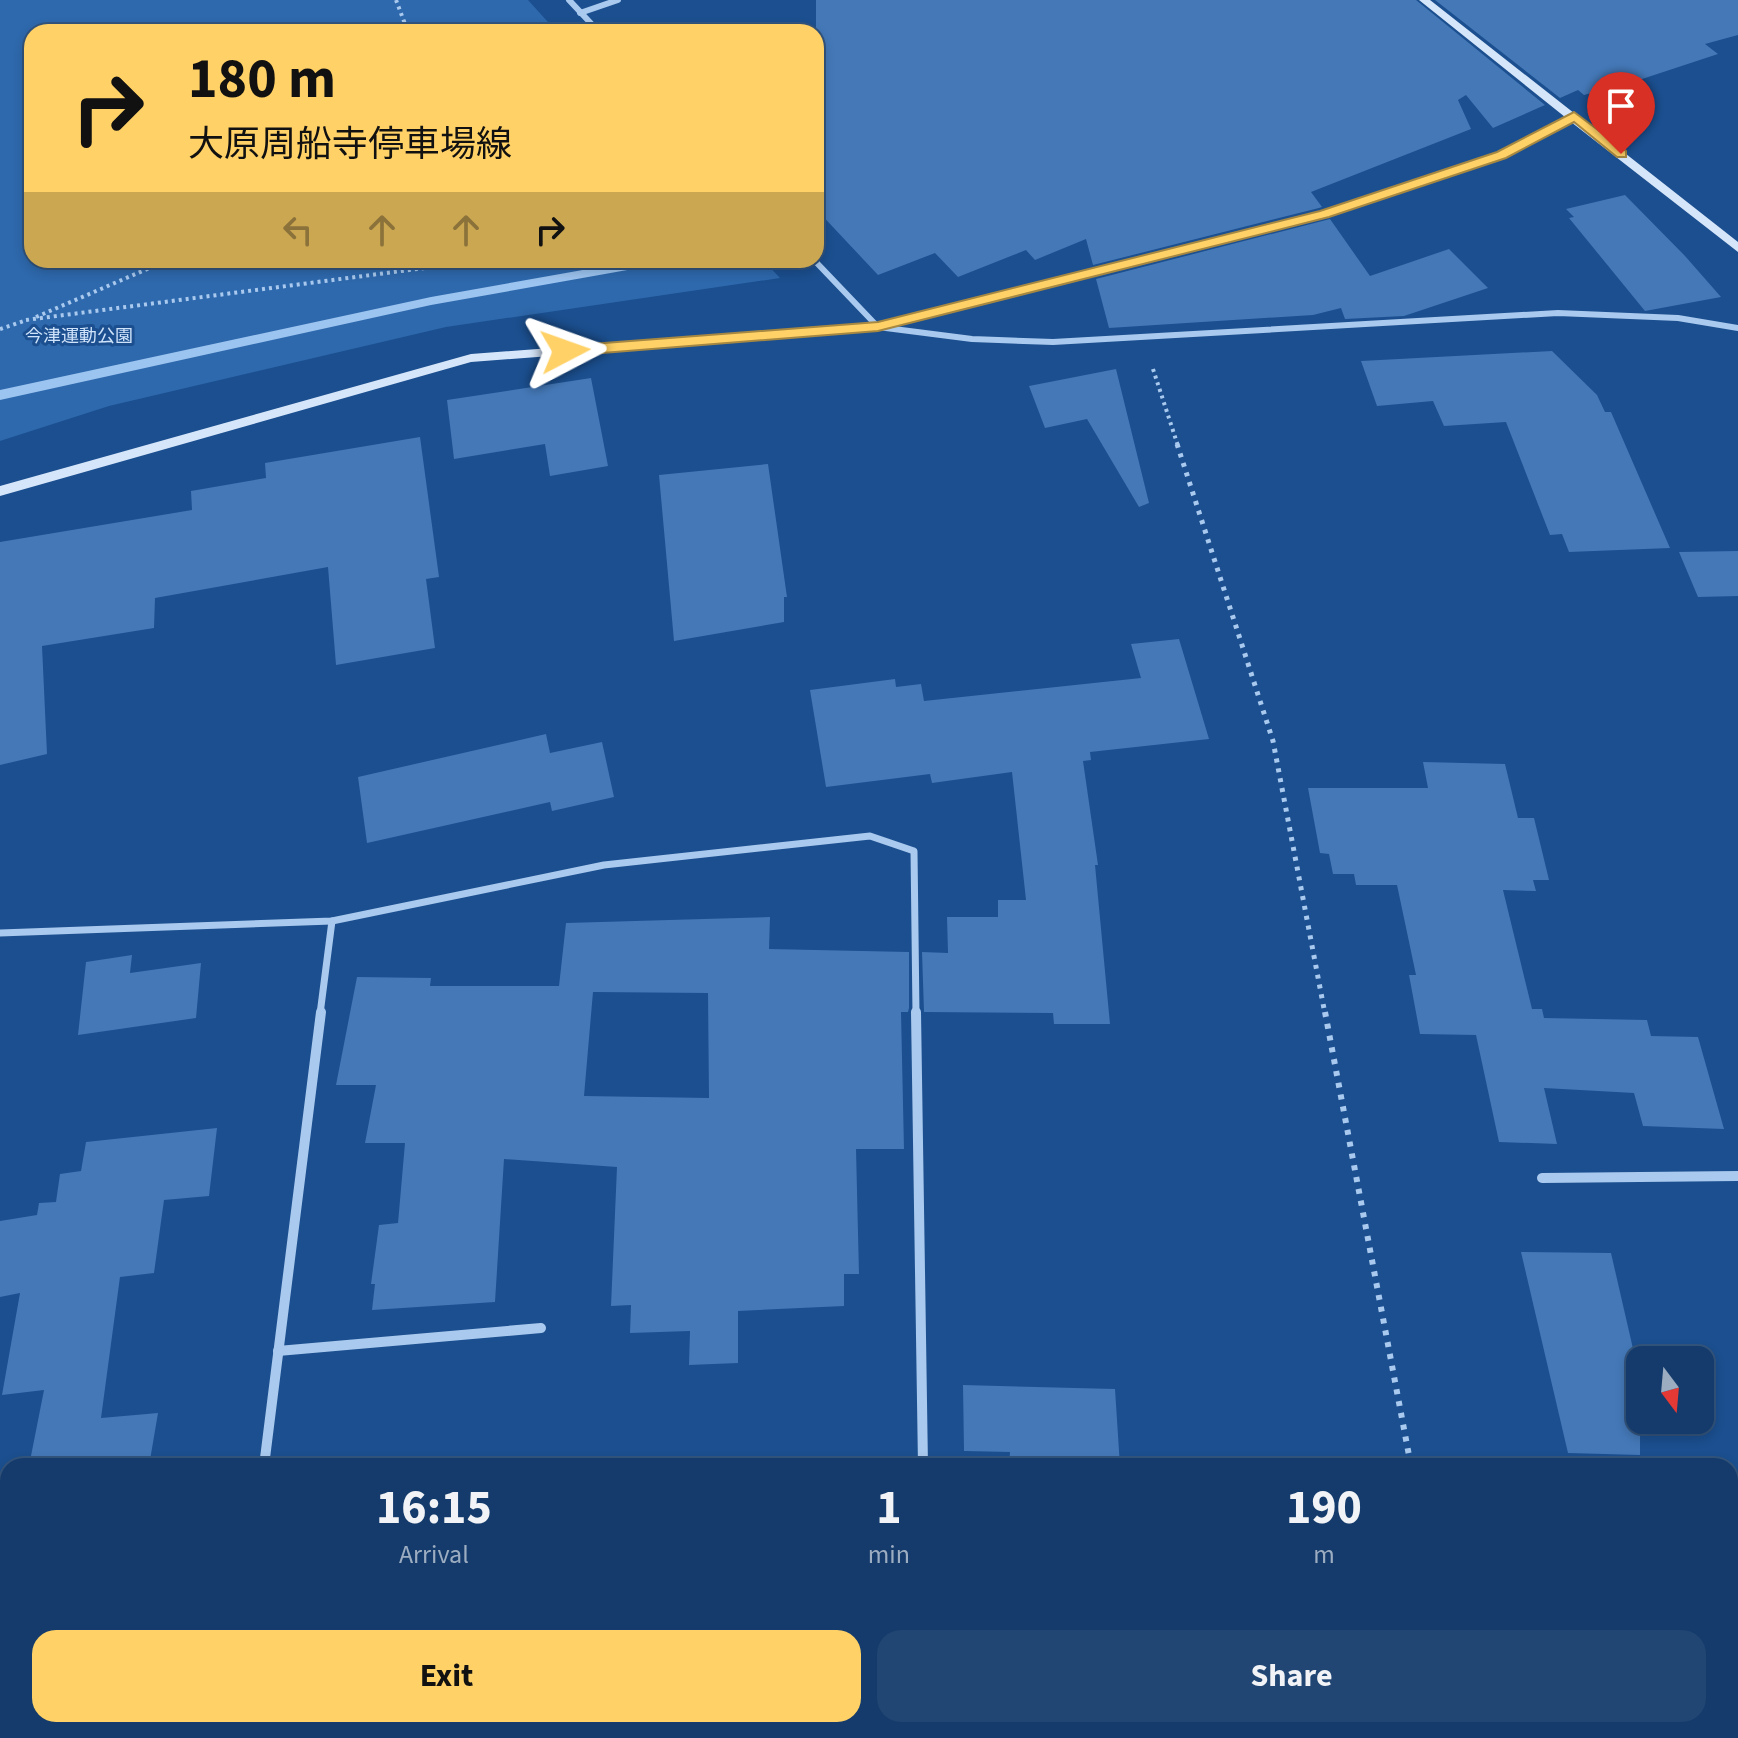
<!DOCTYPE html>
<html lang="en">
<head>
<meta charset="utf-8">
<style>
  body { margin:0; font-family:"Source Sans 3","Noto Sans JP",sans-serif; background:#214673; color:#f1f3f6; height:100vh; display:flex; flex-direction:column; font-size:30px; white-space:nowrap }
  * { box-sizing:border-box; margin:0 }
  p { font-size:26px; color:#9dadc1 }
  .icon { flex:none; width:44px; height:44px; fill:none; stroke:currentColor; stroke-width:2; stroke-linecap:round; stroke-linejoin:round }
  .map { position:relative; flex:1; overflow:hidden }
  .details { position:absolute; left:0px; top:1458px; width:1738px; height:280px; display:flex; flex-direction:column; background:#143b6b; border-radius:24px 24px 0 0; box-shadow:0 4px 12px #0003,0 0 0 2px #33557e }
  .details>* { flex:none }
  .banner { position:absolute; left:24px; top:24px; width:800px; height:244px; border-radius:24px; box-shadow:0 4px 12px #0003,0 0 0 2px #33557e; background:#ffd166; color:#111; overflow:hidden }
  .needle { width:52px; rotate:164deg }
  .buttons { position:absolute; left:1626px; top:1346px; display:grid; gap:16px }
  .buttons a { display:grid; place-items:center; width:88px; height:88px; border-radius:16px; background:#143b6b; box-shadow:0 4px 12px #0003,0 0 0 2px #33557e; font-size:40px }
  .pin { position:absolute; display:grid; place-items:center; width:68px; height:68px; color:#fff; margin:-82px -34px; border-radius:50% 50% 50% 0; rotate:-45deg; box-shadow:0 0 8px #0007 }
  .pin .icon { rotate:45deg }
  .me { position:absolute; width:88px; margin:-44px; rotate:86deg; stroke-linejoin:round; filter:drop-shadow(0 0 6px #0008) }
  .turn { display:flex; align-items:center; gap:28px; height:168px; padding:0 32px; font-size:36px }
  .turn .icon { width:104px; height:104px; stroke-width:2.5 }
  .turn b { display:block; font-size:56px; line-height:68px }
  .lanes { display:flex; align-items:center; height:76px; padding:0 32px; background:#0003; justify-content:center; gap:40px; direction:ltr }
  .lanes .off { opacity:.35 }
  .eta { display:flex; justify-content:space-evenly; align-items:center; height:136px; text-align:center }
  .eta b { font-size:48px; font-weight:700; line-height:56px }
  .button { display:flex; gap:16px; margin-top:auto; padding:16px 32px }
  .button a { flex:1; height:92px; border-radius:24px; background:#ffd166; color:#111; font-size:32px; font-weight:700; line-height:92px; text-align:center }
  .button a+a { background:#214673; color:#f1f3f6 }
  .map>svg:first-child { display:block }
  .green { fill:#2e69ad }
  .lines { fill:none; stroke-linecap:round; stroke-linejoin:round }
  .stream { fill:#9cc4f0; fill-rule:evenodd }
  .building { fill:#4478b7; fill-rule:evenodd }
  .path-far2 { stroke:#a9c9ee; stroke-width:4; stroke-dasharray:3 4; stroke-linecap:butt }
  .path-far1 { stroke:#a9c9ee; stroke-width:5; stroke-dasharray:4 6; stroke-linecap:butt }
  .path { stroke:#a9c9ee; stroke-width:6; stroke-dasharray:5 7; stroke-linecap:butt }
  .street-far2 { stroke:#a9c9ee; stroke-width:6 }
  .street-far1 { stroke:#a9c9ee; stroke-width:7 }
  .street { stroke:#a9c9ee; stroke-width:10 }
  .secondary { fill:#d6e6fa; fill-rule:evenodd }
  .route { fill:#ffd166; stroke:#a68842; stroke-width:2 }
  .labels { text-anchor:middle; dominant-baseline:central; stroke-width:6; stroke-linejoin:round; paint-order:stroke }
  .far-park-label { font-size:18px; fill:#cfe3fa; stroke:#1b4f8f }
</style>
</head>
<body>
<div class="map">
<svg width="1738" height="1738" viewBox="0 0 1738 1738">
  <rect width="100%" height="100%" fill="#1b4f8f"/>
  <!-- green -->
  <polygon class="green" points="0,0 528,0 557,32 32,32 32,260 763,260 780,278 446,327 109,406 0,441"/>
  <g class="lines">
    <!-- stream -->
    <polygon class="stream" points="639,260 667,260 661,264 431,305 0,400 0,390 431,297"/>
  </g>
  <!-- building -->
  <g class="building">
    <polygon points="816,0 1416,0 1545,105 1493,128 1466,95 1458,100 1471,129 1311,192 1322,207 1319,208 1093,265 1086,239 1035,260 1026,250 958,277 935,253 878,275 816,209"/>
    <polygon points="1435,0 1738,0 1738,35 1705,44 1718,54 1633,82 1584,95 1578,90 1560,98"/>
    <polygon points="1625,195 1685,256 1721,297 1645,311 1569,218 1574,217 1566,209"/>
    <polygon points="1330,219 1370,276 1449,249 1488,288 1404,316 1345,319 1341,308 1313,315 1109,328 1096,279"/>
    <polygon points="1552,351 1597,395 1605,412 1611,412 1670,548 1569,552 1562,534 1550,535 1506,422 1444,426 1433,401 1377,406 1361,361"/>
    <polygon points="1116,369 1149,503 1139,507 1087,419 1045,428 1029,386"/>
    <polygon points="591,378 608,466 550,476 545,444 454,459 447,400"/>
    <polygon points="420,437 439,577 426,579 435,648 336,665 328,567 155,598 154,628 42,646 47,754 0,765 0,542 192,510 191,491 266,478 265,463"/>
    <polygon points="768,464 787,597 784,597 784,622 674,641 659,475"/>
    <polygon points="1738,551 1738,596 1698,597 1679,552"/>
    <polygon points="1179,639 1209,739 1090,752 1091,760 1083,761 1098,865 1095,865 1110,1024 1054,1024 1053,1013 924,1012 922,952 948,953 947,917 998,917 998,900 1026,900 1012,772 932,783 930,774 826,787 810,690 895,679 896,687 921,684 924,701 1141,678 1131,644"/>
    <polygon points="546,734 550,753 602,742 614,797 552,811 550,802 367,843 358,777"/>
    <polygon points="1423,762 1505,764 1518,818 1534,818 1549,880 1533,880 1536,891 1503,890 1532,1009 1542,1009 1544,1018 1647,1020 1651,1036 1698,1037 1724,1129 1643,1126 1634,1093 1544,1088 1557,1144 1499,1142 1476,1035 1420,1034 1409,975 1416,975 1397,885 1356,885 1354,874 1333,874 1329,854 1320,853 1308,788 1428,788"/>
    <path d="M770,917L769,949L909,952V1008L908,1012H901L904,1149H856L859,1274H844V1306L738,1311V1363L689,1365L690,1331L630,1333L631,1305L611,1306L617,1167L504,1159L495,1302L372,1310L375,1284H371L379,1225L398,1223L405,1143H365L376,1085H336L357,977L431,978L430,986H559L566,923ZM593,992L708,993L709,1098L584,1096Z"/>
    <polygon points="132,955 130,973 201,963 196,1018 78,1035 86,962"/>
    <polygon points="217,1128 209,1196 164,1200 154,1273 120,1277 101,1418 158,1413 149,1466 29,1466 44,1390 2,1395 20,1293 0,1297 0,1221 37,1215 39,1203 56,1202 60,1174 81,1171 86,1142"/>
    <polygon points="1521,1252 1611,1253 1640,1379 1640,1455 1568,1453"/>
    <polygon points="963,1385 1115,1389 1120,1466 1009,1466 1010,1452 964,1451"/>
  </g>
  <g class="lines">
    <!-- path-far2 -->
    <g class="path-far2">
      <polyline points="396,0 408,32"/>
      <polyline points="36,317 168,260"/>
      <polyline points="26,320 486,260"/>
      <polyline points="0,329 27,320"/>
      <polyline points="1153,369 1178,446"/>
    </g>
    <!-- path-far1 -->
    <polyline class="path-far1" points="1177,444 1273,741 1325,1014"/>
    <!-- path -->
    <g class="path">
      <polyline points="1325,1012 1411,1466"/>
      <polyline points="1462,1730 1463,1738"/>
    </g>
    <!-- street-far2 -->
    <g class="street-far2">
      <polyline points="569,0 599,32"/>
      <polyline points="580,13 618,0"/>
      <polyline points="814,260 878,327 972,339 1053,342 1558,313 1678,318 1738,328"/>
    </g>
    <!-- street-far1 -->
    <g class="street-far1">
      <polyline points="0,933 332,921 604,865 870,836 914,851 916,1014"/>
      <polyline points="320,1014 332,921"/>
    </g>
    <!-- street -->
    <g class="street">
      <polyline points="916,1012 923,1466"/>
      <polyline points="1542,1178 1738,1176"/>
      <polyline points="278,1351 541,1328"/>
      <polyline points="264,1466 321,1012"/>
      <polyline points="927,1730 927,1738"/>
      <polyline points="230,1738 231,1730"/>
    </g>
    <!-- secondary -->
    <polygon class="secondary" points="1419,0 1430,0 1738,242 1738,252 1571,122 1506,157 1328,217 878,331 471,362 0,496 0,486 471,354 878,323 1320,211 1498,153 1565,117"/>
  </g>
  <!-- route -->
  <polygon class="route" points="1574,112 1626,151 1626,157 1617,157 1574,122 1506,158 1329,217 878,331 565,356 558,351 565,346 878,322 1320,211 1497,152"/>
  <g class="labels">
    <!-- far-park labels -->
    <g class="far-park-label">
      <text x="79" y="336">今津運動公園</text>
    </g>
  </g>
</svg>
<div class="buttons">
<a><svg class="needle" viewBox="-14 -14 28 28"><path d="M0-13l5 13h-10z" fill="#e53935"/><path d="M0 13l5-13h-10z" fill="#9dadc1"/></svg></a>
</div>
<div class="pin" style="left:1621px;top:154px;background:#d93025"><svg class="icon" aria-label="arrive" viewBox="0 0 24 24"><path d="M6 21V4h12l-3 4 3 4H6"/></svg></div>
<svg class="me" style="left:565px;top:351px" viewBox="-20 -20 40 40"><path d="M0-17L14 15 0 8-14 15z" fill="#ffd166" stroke="#fff" stroke-width="4"/></svg>
<div class="banner">
<div class="turn"><svg class="icon" aria-label="right" viewBox="0 0 24 24"><path d="M7 20v-9h11M14 6l5 5-5 5"/></svg><div><b>180 m</b>大原周船寺停車場線</div></div>
<div class="lanes"><svg class="icon off" aria-label="left" viewBox="0 0 24 24"><path d="M17 20v-9H6M10 6l-5 5 5 5"/></svg><svg class="icon off" aria-label="ahead" viewBox="0 0 24 24"><path d="M12 20V5M6 11l6-6 6 6"/></svg><svg class="icon off" aria-label="ahead" viewBox="0 0 24 24"><path d="M12 20V5M6 11l6-6 6 6"/></svg><svg class="icon" aria-label="right" viewBox="0 0 24 24"><path d="M7 20v-9h11M14 6l5 5-5 5"/></svg></div>
</div>
<section class="details">
<div class="eta">
<div><b>16:15</b><p>Arrival</p></div>
<div><b>1</b><p>min</p></div>
<div><b>190</b><p>m</p></div>
</div>
<div class="button"><a>Exit</a><a>Share</a></div>
</section>
</div>
</body>
</html>
